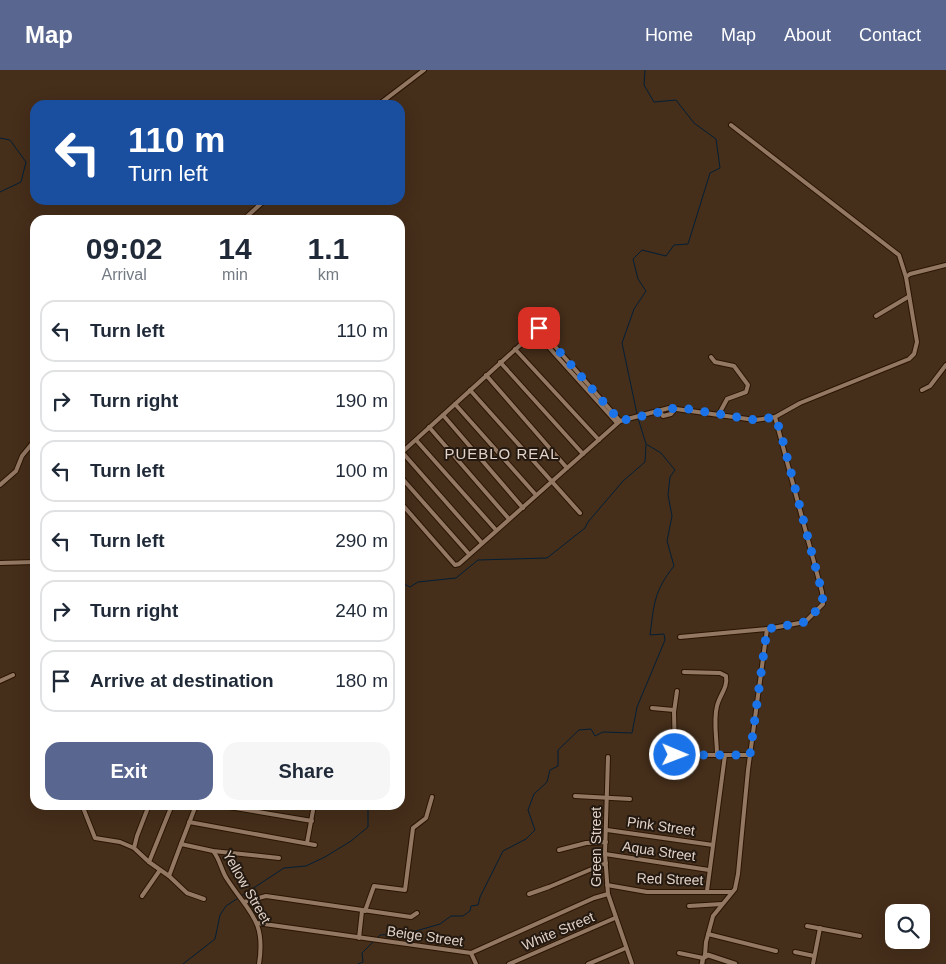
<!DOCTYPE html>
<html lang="en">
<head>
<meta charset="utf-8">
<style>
  body { margin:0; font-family:Helvetica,sans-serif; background:#f6f6f7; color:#1f2937; height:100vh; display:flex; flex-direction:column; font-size:19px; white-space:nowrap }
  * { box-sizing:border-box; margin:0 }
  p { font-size:16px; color:#747a83 }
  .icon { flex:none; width:28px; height:28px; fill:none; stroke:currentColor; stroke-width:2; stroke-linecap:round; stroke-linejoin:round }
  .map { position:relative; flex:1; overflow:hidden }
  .details { position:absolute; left:30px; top:145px; width:375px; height:595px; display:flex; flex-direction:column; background:#fff; border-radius:15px; box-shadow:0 5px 20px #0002 }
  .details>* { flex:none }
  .hud { position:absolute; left:30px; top:30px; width:375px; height:105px; border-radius:15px; box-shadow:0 5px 20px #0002; background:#1a4fa0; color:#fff; overflow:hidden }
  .tools { position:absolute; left:885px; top:834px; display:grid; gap:10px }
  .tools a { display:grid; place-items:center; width:45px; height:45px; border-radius:10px; background:#fff; box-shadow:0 5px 20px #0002; font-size:25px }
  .pin { position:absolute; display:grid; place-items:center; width:42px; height:42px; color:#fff; margin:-21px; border-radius:10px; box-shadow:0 2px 8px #0006 }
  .me { position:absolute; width:55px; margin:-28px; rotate:91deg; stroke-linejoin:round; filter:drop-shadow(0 0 4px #0008) }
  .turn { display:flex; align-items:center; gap:18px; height:105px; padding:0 15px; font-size:22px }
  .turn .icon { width:65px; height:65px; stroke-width:2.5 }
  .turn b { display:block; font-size:35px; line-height:42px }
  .eta { display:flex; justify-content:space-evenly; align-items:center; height:85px; text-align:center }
  .eta b { font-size:30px; font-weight:800; line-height:35px }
  .button { display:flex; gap:10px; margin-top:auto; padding:10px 15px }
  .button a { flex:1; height:58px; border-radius:15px; background:#596790; color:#fff; font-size:20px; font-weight:800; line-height:58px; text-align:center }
  .button a+a { background:#f6f6f7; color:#1f2937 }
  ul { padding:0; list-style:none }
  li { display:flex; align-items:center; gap:15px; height:62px; margin:0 10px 8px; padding:0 5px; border:2px solid #e0e1e3; border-radius:15px }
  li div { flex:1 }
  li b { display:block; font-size:19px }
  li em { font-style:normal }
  header { display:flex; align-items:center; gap:30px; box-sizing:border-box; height:70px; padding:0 25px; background:#596790; color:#fff }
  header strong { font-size:24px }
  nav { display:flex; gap:28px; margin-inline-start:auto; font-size:18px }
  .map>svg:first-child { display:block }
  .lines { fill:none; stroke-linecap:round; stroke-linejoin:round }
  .stream { stroke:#031f36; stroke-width:1 }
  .minor-casing { stroke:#2b1503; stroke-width:6 }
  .tertiary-casing { stroke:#2b1503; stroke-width:7 }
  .minor { stroke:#937863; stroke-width:4 }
  .tertiary { stroke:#937863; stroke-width:4.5 }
  .route { stroke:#1a73e8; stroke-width:9; stroke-dasharray:0 16.2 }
  .labels { text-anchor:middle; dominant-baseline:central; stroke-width:4; stroke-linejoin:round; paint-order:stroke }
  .street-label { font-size:14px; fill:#e2d2c7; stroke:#231910 }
  .neighbourhood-label { font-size:15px; letter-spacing:1px; fill:#e2d2c7; stroke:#231910 }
</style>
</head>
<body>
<header>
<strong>Map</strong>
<nav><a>Home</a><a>Map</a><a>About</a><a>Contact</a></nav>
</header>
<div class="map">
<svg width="946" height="894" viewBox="0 0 946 894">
  <rect width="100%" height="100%" fill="#452e1a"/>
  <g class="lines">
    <!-- stream -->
    <g class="stream">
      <polyline points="0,68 10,70 26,92 21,112 0,122"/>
      <polyline points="637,344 622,273 634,239 646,221 638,209 633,189 642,180 666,186 674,175 688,174 710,103 720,98 716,69 694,53 676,30 654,32 644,15 645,0"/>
      <polyline points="400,512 410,517 418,512 456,508 478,490 547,488 585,458 588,452 623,411 645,392 646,375"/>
      <path d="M378,867L380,865L409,863L440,854L451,846H463L470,841L471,836L478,835L480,827L503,781L526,769L535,760L528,740L534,724L547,712L550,700L558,696V680L579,660L591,659L595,666L603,662L632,663L637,637L665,570L664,564L650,565C654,534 654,521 674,496L667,471L672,446L668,425L670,407L675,400L661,383L646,374L638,348"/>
      <polyline points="183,894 215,869 220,845 226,836 284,798 306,796 325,787 351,771 368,757 368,735"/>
      <polyline points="358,894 363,892 362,883 375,870"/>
    </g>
    <!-- minor casing -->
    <g class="minor-casing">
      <g id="minor">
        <polyline points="378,35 424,0"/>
        <polyline points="731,55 899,185 906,207"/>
        <polyline points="243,150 265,130"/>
        <polyline points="876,246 908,227"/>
        <polyline points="535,262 617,353"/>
        <polyline points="515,279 599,370"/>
        <polyline points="711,287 715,292 734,296 748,315 746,322 727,329 719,344"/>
        <polyline points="500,292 583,384"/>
        <polyline points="486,305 567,398"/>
        <polyline points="470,320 580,443"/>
        <polyline points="922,320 930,316 946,295"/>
        <polyline points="455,334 536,425"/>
        <polyline points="660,342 663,346 671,344 674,340"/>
        <polyline points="443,345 523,438"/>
        <polyline points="429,357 509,449"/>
        <polyline points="416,370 496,460"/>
        <polyline points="402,382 482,473"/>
        <polyline points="400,384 539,258 620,351"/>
        <polyline points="400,406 469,484"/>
        <polyline points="0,415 16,401 22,386 35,370"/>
        <polyline points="400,432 455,495 459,494 620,351 669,338 755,350 775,347 800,333 909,289 914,284 917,272 906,207 910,204 946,195"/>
        <polyline points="0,493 35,492"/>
        <polyline points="680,567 767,559"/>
        <path d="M684,602L720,603L726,606C728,618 720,624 717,636C713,651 717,669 717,685"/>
        <polyline points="0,611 13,605"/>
        <polyline points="652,638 674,640"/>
        <polyline points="655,684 717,685"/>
        <polyline points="675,685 674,642 677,621"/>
        <polyline points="724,685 750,685"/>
        <polyline points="608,687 605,784 608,824 632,894"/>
        <polyline points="575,726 630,729"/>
        <polyline points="82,735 95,768 120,772 134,778"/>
        <polyline points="149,735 137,766 134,778 149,792"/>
        <polyline points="172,735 149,792 169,806 181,774 213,781 279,788"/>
        <polyline points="217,735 312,751"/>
        <polyline points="189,752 315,775"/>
        <polyline points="607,760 713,775"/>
        <polyline points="307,773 314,735"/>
        <polyline points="181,774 196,735"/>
        <polyline points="559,780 586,773 606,772"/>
        <path d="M213,781C220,789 221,800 227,809C249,843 266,850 259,894"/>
        <polyline points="605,784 709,800"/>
        <polyline points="169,806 187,823 204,829"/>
        <polyline points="607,815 647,822 732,822"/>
        <polyline points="707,821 725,685"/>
        <polyline points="529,824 549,817 606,793"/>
        <polyline points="142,826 160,800"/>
        <polyline points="244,832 266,826 411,847 417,843"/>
        <polyline points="689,836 722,834"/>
        <polyline points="365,841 374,816 405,820 413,758 426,748 432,727"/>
        <polyline points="257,853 471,883 594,828 608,824"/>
        <polyline points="807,856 860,866"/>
        <polyline points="708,864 776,881"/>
        <polyline points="359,868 362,841"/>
        <polyline points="795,882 814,886"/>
        <polyline points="471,883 476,894"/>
        <polyline points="679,883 703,888"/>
        <polyline points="705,885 706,872 713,846 735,819 738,804 748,700 767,559 805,552 823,534 822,522 775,347"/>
        <polyline points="509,894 615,848"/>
        <polyline points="588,894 626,878"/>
        <polyline points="813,894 820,858"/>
      </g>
    </g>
    <!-- tertiary casing -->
    <g class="tertiary-casing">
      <polyline id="tertiary" points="702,894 703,888 708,885 735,894"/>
    </g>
    <!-- minor -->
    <use href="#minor" class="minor"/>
    <!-- tertiary -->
    <use href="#tertiary" class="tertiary"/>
  </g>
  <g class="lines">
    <!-- route -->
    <polyline class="route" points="539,258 620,351 660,342 663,339 682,338 755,350 775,347 780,360 822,522 823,534 805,552 767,559 750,685 675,685"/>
  </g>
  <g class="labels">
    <!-- street labels -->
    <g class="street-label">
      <text transform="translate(661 756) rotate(8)">Pink Street</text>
      <text transform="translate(596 777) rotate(-90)">Green Street</text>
      <text transform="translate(659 781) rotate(8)">Aqua Street</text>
      <text transform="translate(670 809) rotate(2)">Red Street</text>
      <text transform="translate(247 817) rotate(60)">Yellow Street</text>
      <text transform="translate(558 861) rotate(-23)">White Street</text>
      <text transform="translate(425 866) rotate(8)">Beige Street</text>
    </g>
    <!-- neighbourhood labels -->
    <g class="neighbourhood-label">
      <text x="502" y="383">PUEBLO REAL</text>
    </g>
  </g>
</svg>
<div class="tools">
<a><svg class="icon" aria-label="search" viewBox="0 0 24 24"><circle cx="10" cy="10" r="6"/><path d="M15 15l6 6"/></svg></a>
</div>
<div class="pin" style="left:539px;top:258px;background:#d93025"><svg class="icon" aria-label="arrive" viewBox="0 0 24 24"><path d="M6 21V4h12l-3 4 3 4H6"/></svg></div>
<svg class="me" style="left:675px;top:685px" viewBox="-20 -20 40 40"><circle r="17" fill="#1a73e8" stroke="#fff" stroke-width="3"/><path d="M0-11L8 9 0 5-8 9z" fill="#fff"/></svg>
<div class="hud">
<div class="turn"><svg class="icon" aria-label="left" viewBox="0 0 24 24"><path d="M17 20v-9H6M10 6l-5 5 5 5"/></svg><div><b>110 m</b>Turn left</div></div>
</div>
<section class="details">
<div class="eta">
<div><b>09:02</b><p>Arrival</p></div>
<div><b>14</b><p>min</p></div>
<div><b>1.1</b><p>km</p></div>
</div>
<ul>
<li><svg class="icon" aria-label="left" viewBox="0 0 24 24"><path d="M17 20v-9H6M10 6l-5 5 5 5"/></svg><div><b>Turn left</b></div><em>110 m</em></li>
<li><svg class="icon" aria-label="right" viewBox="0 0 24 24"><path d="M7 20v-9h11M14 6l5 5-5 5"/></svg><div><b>Turn right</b></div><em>190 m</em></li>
<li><svg class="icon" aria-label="left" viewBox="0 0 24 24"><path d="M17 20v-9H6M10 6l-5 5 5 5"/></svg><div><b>Turn left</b></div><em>100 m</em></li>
<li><svg class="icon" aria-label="left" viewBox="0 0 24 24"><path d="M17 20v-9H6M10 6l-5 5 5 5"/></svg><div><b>Turn left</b></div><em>290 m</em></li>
<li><svg class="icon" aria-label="right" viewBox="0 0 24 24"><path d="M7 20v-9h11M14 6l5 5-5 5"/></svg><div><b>Turn right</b></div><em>240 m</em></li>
<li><svg class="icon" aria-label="arrive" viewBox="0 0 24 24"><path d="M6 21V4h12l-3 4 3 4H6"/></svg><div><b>Arrive at destination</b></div><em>180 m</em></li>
</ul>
<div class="button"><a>Exit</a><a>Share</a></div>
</section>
</div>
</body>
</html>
